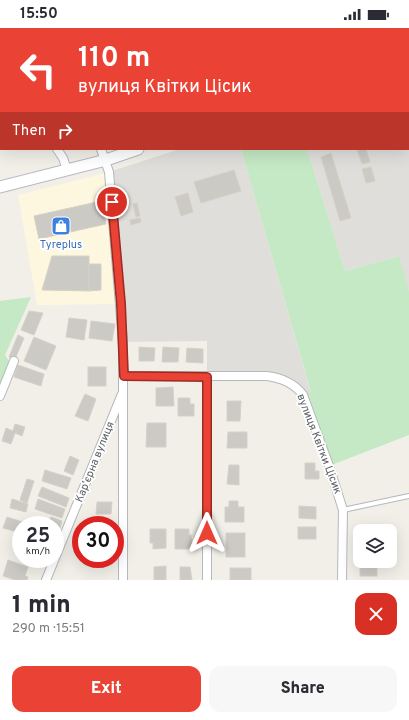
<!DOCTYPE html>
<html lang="en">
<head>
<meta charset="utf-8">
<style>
  body { margin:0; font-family:Overpass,sans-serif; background:#f7f7f7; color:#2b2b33; height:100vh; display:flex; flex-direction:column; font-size:15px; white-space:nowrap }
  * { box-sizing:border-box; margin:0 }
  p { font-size:13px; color:#7c7c81 }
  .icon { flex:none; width:22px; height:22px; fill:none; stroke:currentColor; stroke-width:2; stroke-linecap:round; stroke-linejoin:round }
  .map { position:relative; height:552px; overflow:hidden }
  .drawer { display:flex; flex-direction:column; background:#fff; flex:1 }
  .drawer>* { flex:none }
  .guide { position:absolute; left:0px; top:0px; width:409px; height:122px; box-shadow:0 4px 16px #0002; background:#ea4335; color:#fff; overflow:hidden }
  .controls { position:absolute; left:353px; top:496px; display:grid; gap:8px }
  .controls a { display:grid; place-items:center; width:44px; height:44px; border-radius:8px; background:#fff; box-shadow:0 4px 16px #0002; font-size:20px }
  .speed { position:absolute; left:12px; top:488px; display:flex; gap:8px; font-size:20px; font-weight:700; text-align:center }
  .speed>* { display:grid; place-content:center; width:52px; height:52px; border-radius:50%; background:#fff; box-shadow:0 4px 16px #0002; line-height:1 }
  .speed small { font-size:10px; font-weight:400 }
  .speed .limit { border:6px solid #d22; background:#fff; color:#111 }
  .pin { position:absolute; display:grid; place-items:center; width:34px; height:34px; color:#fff; margin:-17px; border:2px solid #fff; border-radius:50%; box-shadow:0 1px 4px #0007 }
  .me { position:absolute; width:44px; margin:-22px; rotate:0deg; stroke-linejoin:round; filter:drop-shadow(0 0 3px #0008) }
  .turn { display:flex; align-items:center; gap:14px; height:84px; padding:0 12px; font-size:18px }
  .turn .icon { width:52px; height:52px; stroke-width:2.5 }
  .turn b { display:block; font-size:28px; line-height:34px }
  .then { display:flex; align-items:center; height:38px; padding:0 12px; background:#0003; gap:8px; font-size:15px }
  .round { display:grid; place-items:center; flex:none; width:42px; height:42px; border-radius:12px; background:#f7f7f7 }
  .overview { display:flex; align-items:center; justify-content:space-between; height:68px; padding:0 12px }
  h1 { font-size:24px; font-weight:800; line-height:30px }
  .cta { display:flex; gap:8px; margin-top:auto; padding:8px 12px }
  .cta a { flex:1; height:46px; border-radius:12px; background:#ea4335; color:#fff; font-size:16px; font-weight:800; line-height:46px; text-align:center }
  .cta a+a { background:#f7f7f7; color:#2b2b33 }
  .status { display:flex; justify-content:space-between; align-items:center; height:28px; padding:0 20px; background:#fff; direction:ltr }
  .status svg { height:11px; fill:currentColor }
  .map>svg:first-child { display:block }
  .commercial { fill:#fef7e0 }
  .industrial { fill:#e0deda }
  .green { fill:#c5e8c5 }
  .building { fill:#cccac5; stroke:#d6d1c6 }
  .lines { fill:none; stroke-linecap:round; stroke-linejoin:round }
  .lane-casing { stroke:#b5b8bc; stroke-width:6 }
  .street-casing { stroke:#b5b8bc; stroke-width:10 }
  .secondary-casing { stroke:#b6babf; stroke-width:13 }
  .lane { stroke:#fff; stroke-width:4 }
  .street { stroke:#fff; stroke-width:8 }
  .secondary { stroke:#fff; stroke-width:11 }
  .route-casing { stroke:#982c22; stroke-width:10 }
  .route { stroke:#ea4335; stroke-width:7 }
  .labels { text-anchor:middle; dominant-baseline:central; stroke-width:3.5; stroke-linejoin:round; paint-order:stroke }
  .shop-label { font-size:11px; fill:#366cbe; stroke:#fff }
  .street-label { font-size:11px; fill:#5f6368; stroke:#fff }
</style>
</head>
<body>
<div class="status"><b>15:50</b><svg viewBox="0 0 49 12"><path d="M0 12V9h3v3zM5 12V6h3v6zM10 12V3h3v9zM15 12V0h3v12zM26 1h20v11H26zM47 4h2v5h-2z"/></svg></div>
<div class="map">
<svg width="409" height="552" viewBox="0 0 409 552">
  <rect width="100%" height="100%" fill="#f1efe8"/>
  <!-- commercial -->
  <polygon class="commercial" points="109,144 121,276 37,277 18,167"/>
  <!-- industrial -->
  <g class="industrial">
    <polygon points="409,15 409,263 398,228 345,243 307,121 408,121"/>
    <polygon points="180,121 241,121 311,365 303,367 287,353 207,349 207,313 123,314 109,144"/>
  </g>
  <!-- green -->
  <g class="green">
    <polygon points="241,121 307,121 345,243 399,228 409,263 409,407 329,438 303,367 311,364"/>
    <polygon points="31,269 5,327 9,333 0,357 0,273"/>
  </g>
  <!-- building -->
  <g class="building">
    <polygon points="408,36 409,36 408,58"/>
    <polygon points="366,121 370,134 362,136 357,122"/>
    <polygon points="331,125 351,190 340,193 321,129"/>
    <polygon points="371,139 375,153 366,155 362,141"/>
    <polygon points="234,142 241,163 201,175 194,154"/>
    <polygon points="188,165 193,184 181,188 175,169"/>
    <polygon points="101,173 106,196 39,211 34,188"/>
    <polygon points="137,175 140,188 136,189 133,176"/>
    <polygon points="140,190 141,194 131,197 130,192"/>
    <polygon points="52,228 89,228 89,263 42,262"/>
    <polygon points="89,236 101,236 101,262 89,263"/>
    <polygon points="29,283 43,285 34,307 21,302"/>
    <polygon points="69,290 87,292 84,312 66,309"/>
    <polygon points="91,293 115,296 112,313 89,310"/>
    <polygon points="18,307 24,310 15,331 9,329"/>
    <polygon points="34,309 56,318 46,342 24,333"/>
    <polygon points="139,319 155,320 154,333 139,333"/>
    <polygon points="163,319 179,320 178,334 162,334"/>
    <polygon points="187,320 203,321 203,335 186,334"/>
    <polygon points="18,337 44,346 41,358 14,349"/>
    <rect x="88" y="339" width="18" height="19"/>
    <polygon points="173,359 174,378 156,378 156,360"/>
    <polygon points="85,366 96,371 88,393 75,388"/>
    <polygon points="178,370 190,370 190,376 194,376 194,388 178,388"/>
    <polygon points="227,373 241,373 240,393 227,393"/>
    <polygon points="147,395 166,395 166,419 146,419"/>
    <polygon points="15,396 25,399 22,408 15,405 11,416 2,413 6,400 13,403"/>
    <polygon points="228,404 247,404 247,420 227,420"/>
    <polygon points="70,428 79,432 73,447 64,443"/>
    <polygon points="305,435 315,435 315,443 319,443 319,451 305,451"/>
    <polygon points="229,437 239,437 239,457 227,456"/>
    <polygon points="45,442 71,450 67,461 42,453"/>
    <polygon points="27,451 34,453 27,475 20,472"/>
    <polygon points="42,459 69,470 66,479 38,468"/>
    <polygon points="12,471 28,476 26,484 10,480"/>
    <polygon points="38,471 65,481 62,490 35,481"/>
    <polygon points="229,473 238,473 238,479 244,479 244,494 225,494 225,479 229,479"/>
    <polygon points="97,474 112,474 111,486 96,486"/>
    <polygon points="299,478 316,479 316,491 299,490"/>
    <polygon points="7,489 32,497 21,497 21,505 3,500"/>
    <polygon points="51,489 62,493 60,500 48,496"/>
    <rect x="298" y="499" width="18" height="12"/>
    <polygon points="150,501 166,501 166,520 153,521 153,515 150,515"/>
    <polygon points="175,501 189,501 189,507 191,507 192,521 175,521"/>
    <rect x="226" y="505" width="19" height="24"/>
    <polygon points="8,532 28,539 25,548 28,549 27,552 15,552 3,548"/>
    <rect x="360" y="533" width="17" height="15"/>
    <polygon points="166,538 166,552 154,552 154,539"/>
    <polygon points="180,539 190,539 192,552 180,552"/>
    <rect x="230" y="540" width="21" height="12"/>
  </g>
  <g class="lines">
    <!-- lane casing -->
    <g class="lane-casing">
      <polyline id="lane" points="343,482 409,468"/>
    </g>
    <!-- street casing -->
    <g class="street-casing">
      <g id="street">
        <polyline points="31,0 32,1"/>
        <polyline points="141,0 141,1"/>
        <polyline points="285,0 285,1"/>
        <polyline points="389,0 389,1"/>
        <polyline points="0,47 1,48"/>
        <polyline points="57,121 63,130 67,142"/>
        <polyline points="101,121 109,144 123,314 123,552"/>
        <path d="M124,348H267C282,350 294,355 303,367L329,438L343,482L342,552"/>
        <polyline points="207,349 207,552"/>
        <polyline points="0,368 14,333"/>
        <polyline points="46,552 122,366"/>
      </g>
    </g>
    <!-- secondary casing -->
    <g class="secondary-casing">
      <g id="secondary">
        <polyline points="408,1 409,1"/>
        <polyline points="0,159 106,132 138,121"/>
      </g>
    </g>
    <!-- lane -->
    <use href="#lane" class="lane"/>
    <!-- street -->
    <use href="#street" class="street"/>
    <!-- secondary -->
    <use href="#secondary" class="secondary"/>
  </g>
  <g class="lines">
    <!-- route casing -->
    <g class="route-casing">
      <polyline id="route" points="112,174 121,276 124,348 207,349 207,505"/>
    </g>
    <!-- route -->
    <use href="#route" class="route"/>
  </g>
  <!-- icons -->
  <defs>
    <g id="shop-square" transform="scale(1)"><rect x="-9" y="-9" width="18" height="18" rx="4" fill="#3f7fe0" stroke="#fff"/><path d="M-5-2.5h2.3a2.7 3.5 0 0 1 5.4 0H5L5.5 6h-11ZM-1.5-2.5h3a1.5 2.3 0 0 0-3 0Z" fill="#fff"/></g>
  </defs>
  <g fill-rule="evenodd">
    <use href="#shop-square" x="61" y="198"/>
  </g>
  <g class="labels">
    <!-- shop labels -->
    <g class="shop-label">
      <text x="61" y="217">Tyreplus</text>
    </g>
    <!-- street labels -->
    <g class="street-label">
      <text transform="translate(319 416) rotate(69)">вулиця Квітки Цісик</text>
      <text transform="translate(95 434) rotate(-68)">Карʼєрна вулиця</text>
    </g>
  </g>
</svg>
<div class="controls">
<a><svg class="icon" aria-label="layers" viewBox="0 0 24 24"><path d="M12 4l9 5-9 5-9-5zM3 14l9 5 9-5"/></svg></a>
</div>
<div class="speed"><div>25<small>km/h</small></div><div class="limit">30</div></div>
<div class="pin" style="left:112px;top:174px;background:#d93025"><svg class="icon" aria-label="arrive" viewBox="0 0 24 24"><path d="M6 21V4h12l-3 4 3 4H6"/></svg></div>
<svg class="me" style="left:207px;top:505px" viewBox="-20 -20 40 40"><path d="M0-17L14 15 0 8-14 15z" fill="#ea4335" stroke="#fff" stroke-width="4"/></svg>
<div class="guide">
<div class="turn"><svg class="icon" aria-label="left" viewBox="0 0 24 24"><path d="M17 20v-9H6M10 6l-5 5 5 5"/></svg><div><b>110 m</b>вулиця Квітки Цісик</div></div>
<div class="then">Then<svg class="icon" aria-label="right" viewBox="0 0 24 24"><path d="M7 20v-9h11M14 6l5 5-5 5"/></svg></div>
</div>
</div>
<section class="drawer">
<div class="overview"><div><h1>1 min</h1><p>290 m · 15:51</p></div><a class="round" style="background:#d93025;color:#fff"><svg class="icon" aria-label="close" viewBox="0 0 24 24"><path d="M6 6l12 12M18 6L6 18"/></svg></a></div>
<div class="cta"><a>Exit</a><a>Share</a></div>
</section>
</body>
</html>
